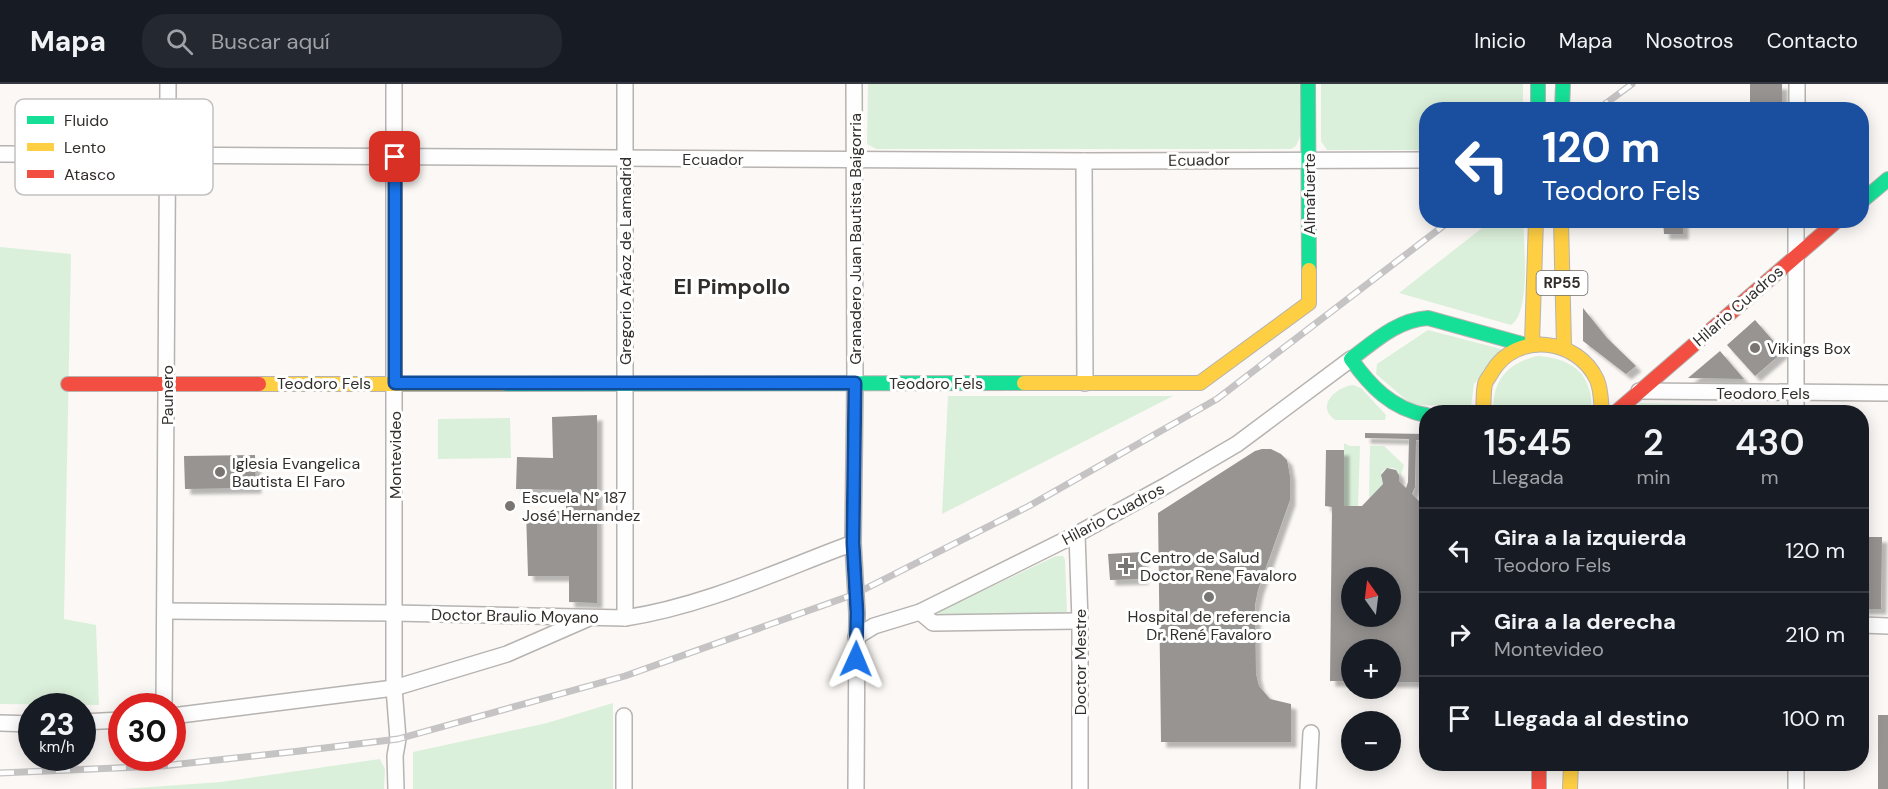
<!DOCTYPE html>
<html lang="es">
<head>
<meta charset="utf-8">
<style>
  body { margin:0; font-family:"DM Sans",sans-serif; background:#242831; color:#f1f3f6; height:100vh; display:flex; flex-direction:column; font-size:22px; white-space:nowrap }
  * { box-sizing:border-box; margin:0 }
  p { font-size:20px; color:#9ea1a6 }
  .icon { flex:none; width:33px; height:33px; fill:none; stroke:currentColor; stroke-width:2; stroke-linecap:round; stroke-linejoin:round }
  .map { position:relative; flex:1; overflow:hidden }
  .panel { position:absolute; left:1419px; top:321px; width:450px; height:366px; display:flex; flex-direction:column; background:#171b24; border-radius:24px; box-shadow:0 3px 15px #0003 }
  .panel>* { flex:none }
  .guide { position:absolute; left:1419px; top:18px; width:450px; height:126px; border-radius:24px; box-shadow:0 3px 15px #0003; background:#1a4fa0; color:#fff; overflow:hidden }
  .needle { width:39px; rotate:346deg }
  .fabs { position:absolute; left:1341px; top:483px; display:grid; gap:12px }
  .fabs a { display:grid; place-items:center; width:60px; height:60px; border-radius:50%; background:#171b24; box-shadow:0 3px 15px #0003; font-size:30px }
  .speed { position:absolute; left:18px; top:609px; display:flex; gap:12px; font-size:30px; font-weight:700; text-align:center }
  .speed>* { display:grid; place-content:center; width:78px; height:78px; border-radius:50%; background:#171b24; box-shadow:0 3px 15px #0003; line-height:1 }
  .speed small { font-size:15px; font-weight:400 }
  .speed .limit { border:9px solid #d22; background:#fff; color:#111 }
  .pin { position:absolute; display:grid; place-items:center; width:51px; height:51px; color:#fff; margin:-26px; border-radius:12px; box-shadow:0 3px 9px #0006 }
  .me { position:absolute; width:66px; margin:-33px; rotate:1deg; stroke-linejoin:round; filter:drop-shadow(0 0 4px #0008) }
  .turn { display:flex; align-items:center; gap:21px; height:126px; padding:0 24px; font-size:27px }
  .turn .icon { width:78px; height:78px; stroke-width:2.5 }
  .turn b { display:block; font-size:42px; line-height:51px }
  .eta { display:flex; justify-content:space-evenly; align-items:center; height:102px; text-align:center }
  .eta b { font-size:36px; font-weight:600; line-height:42px }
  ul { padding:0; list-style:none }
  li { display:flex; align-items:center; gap:18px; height:84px; padding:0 24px; border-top:2px solid #363941 }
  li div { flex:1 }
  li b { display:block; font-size:22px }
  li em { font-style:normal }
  header { display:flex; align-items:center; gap:36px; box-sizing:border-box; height:84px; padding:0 30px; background:#171b24; border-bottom:2px solid #363941 }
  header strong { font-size:28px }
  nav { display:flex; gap:33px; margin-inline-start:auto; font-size:21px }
  .search { width:420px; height:54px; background:#242831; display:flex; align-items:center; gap:15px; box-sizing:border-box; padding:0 21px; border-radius:24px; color:#9ea1a6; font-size:22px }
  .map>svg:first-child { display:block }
  .green { fill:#dbf0da }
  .building { fill:#979492; fill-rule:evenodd; filter:url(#shadow) }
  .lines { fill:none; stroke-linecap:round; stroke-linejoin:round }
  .street-casing { stroke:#b6b3b1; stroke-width:18 }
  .fast-casing { stroke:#b6b3b1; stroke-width:16 }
  .slow-casing { stroke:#b6b3b1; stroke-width:16 }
  .jam-casing { stroke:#b6b3b1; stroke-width:16 }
  .street { stroke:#fefefe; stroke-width:15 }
  .fast { stroke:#16e098; stroke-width:14 }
  .slow { stroke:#ffcf43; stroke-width:14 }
  .jam { stroke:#f24e42; stroke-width:14 }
  .rail-casing { stroke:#c5c3c3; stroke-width:7 }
  .rail { stroke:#fff; stroke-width:4.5; stroke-dasharray:14; stroke-linecap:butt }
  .route-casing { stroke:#114b97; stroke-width:15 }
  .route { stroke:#1a73e8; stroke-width:10 }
  .poi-dot { fill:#787572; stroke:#fff; stroke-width:2 }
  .labels { text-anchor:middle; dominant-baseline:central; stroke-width:6; stroke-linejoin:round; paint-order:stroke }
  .shield { fill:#fff; stroke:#706d6b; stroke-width:1.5 }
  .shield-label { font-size:15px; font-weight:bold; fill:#322e2c }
  .street-label { font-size:16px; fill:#322e2c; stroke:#fff }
  .poi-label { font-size:16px; fill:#322e2c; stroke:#fff; text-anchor:start }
  .district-label { font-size:22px; font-weight:bold; fill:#322e2c; stroke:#fff }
  .key { fill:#fff; stroke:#c2c0c0; stroke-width:1.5 }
  .key-label { font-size:16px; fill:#322e2c }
</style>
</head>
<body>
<header>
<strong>Mapa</strong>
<div class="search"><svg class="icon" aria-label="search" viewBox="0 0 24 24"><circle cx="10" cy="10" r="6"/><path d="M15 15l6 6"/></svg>Buscar aquí</div>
<nav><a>Inicio</a><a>Mapa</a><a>Nosotros</a><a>Contacto</a></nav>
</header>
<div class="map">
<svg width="1888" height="705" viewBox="0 0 1888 705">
  <defs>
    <filter id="shadow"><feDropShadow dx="5.5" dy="5.5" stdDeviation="1.5" flood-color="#0004"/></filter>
  </defs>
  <rect width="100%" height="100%" fill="#fbf8f5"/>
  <!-- green -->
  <g class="green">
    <polygon points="868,0 1301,0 1302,48 1296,62 1291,65 876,65 867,60"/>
    <polygon points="1321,0 1523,0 1523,25 1426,26 1426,66 1327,66 1321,57"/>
    <path d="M1491,137H1523C1524,159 1531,229 1511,241L1399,209Z"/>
    <polygon points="0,163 71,170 64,535 96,541 99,621 0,620"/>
    <polygon points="1428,246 1505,266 1474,300 1471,322 1412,321 1376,290 1377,280"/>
    <path d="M1537,272C1559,273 1583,281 1589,305C1592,312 1591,321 1591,328H1493C1493,296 1506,280 1537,272Z"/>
    <path d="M1353,301L1361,304L1386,331L1385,336H1335C1315,322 1336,303 1353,301Z"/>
    <polygon points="948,312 1173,312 942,430"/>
    <polygon points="1640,319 1782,323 1782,328 1632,328"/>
    <polygon points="510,334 511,374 438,375 438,335"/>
    <polygon points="1344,359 1350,362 1360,362 1358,422 1344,422"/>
    <polygon points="1370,362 1384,362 1404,381 1400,394 1399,389 1394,384 1387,384 1382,388 1381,394 1383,400 1369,415"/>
    <polygon points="1056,472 1063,472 1065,476 1067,529 1063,533 940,532 938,528"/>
    <polygon points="613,619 613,705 413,705 413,668 547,639"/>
    <polygon points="380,675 385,685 384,705 122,705 221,698"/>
  </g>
  <!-- building -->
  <g class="building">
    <rect x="1750" y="0" width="32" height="26"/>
    <polygon points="1663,136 1683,136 1683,150 1664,150"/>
    <polygon points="1583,224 1607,254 1636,282 1626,290 1583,257"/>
    <polygon points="1755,236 1783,268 1755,292 1727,261"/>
    <polygon points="1720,267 1744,295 1688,294"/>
    <polygon points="597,331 597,519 569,518 569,492 528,492 526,427 566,427 566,406 516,405 517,373 553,374 552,333"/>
    <path d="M1365,349L1426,350V356H1416L1415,403L1412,410L1426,424V577L1421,583L1420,598H1390V566H1352V597H1330L1332,423L1325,422L1326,366H1344V422H1362L1383,400L1381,391L1387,384L1396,386L1399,391V397L1406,404L1408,398L1409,355L1365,354ZM1352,494H1390V532H1352Z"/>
    <polygon points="1262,365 1271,365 1281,370 1287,376 1290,392 1290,416 1258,506 1255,521 1256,590 1259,602 1270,615 1291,620 1291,658 1161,658 1158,429 1255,367"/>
    <polygon points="255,371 256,404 185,405 184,372"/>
    <polygon points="1862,453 1882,453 1881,525 1862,525"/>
    <polygon points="1142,468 1143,495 1110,496 1108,470"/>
    <rect x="1878" y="631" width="10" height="74"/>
  </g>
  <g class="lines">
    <!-- street casing -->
    <g class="street-casing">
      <g id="street">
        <polyline points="394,0 394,604 398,655 395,672 396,705"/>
        <polyline points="625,0 625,534"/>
        <polyline points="854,0 855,299 853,459 857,529 856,705"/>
        <polyline points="1797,26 1797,0"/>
        <polyline points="0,70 1084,77 1426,76"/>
        <polyline points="1084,77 1085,299"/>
        <polyline points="1796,136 1796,328"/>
        <polyline points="1639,307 1888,309"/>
        <polyline points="1077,450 1080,537 1080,705"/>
        <path d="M165,527L394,529L625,534C704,522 778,487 853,459"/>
        <polyline points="920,528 933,539 1080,537"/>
        <polyline points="1862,541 1888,542"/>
        <polyline points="856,553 874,542 920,528 1077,450 1167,401 1237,360 1351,275"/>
        <polyline points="164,622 168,0"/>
        <polyline points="172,632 394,604 507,570 587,535"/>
        <polyline points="624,632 624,705"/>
        <polyline points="82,638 122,636"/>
        <polyline points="0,639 32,640"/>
        <polyline points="1308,705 1311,649"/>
        <polyline points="1796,705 1796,680"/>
      </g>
    </g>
    <!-- fast casing -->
    <g class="fast-casing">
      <g id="fast">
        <polyline points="1308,0 1309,186"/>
        <polyline points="1538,0 1538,26"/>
        <polyline points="1562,26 1563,0"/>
        <polyline points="1862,117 1888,95"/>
        <polyline points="502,300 1024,299"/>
        <path d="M1426,331C1392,325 1370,302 1351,275C1375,257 1397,236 1428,234L1526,261"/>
      </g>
    </g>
    <!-- slow casing -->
    <g class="slow-casing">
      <g id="slow">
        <polyline points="1561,136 1564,262"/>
        <polyline points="1532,259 1536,136"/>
        <polyline points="1024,299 1200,299 1309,219 1309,186"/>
        <polyline points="259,300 502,300"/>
        <path d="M1483,328C1484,319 1483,309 1485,300C1486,296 1490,292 1492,288C1516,247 1578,254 1597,296C1601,305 1601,318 1602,328"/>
        <polyline points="1570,705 1571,680"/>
      </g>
    </g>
    <!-- jam casing -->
    <g class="jam-casing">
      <g id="jam">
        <polyline points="68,300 259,300"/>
        <polyline points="1616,328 1838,136"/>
        <polyline points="1539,680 1539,705"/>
      </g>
    </g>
    <!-- street -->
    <use href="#street" class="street"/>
    <!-- fast -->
    <use href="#fast" class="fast"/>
    <!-- slow -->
    <use href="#slow" class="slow"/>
    <!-- jam -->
    <use href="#jam" class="jam"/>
    <!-- rail casing -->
    <g class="rail-casing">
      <g id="rail">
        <polyline points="1597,26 1632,0"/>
        <polyline points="0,689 162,682 300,667 398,655 625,592 855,510 1029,422 1217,315 1451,136"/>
      </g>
    </g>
    <!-- rail -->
    <use href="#rail" class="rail"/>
  </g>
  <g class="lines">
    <!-- route casing -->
    <g class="route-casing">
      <polyline id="route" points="395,73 395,299 855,299 853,459 857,529 856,575"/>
    </g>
    <!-- route -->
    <use href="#route" class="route"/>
  </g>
  <!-- markers -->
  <g class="poi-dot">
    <circle cx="1755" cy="264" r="6"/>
    <circle cx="220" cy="388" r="6"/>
    <circle cx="510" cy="422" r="6"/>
    <path d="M1123 473h6v6h6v6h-6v6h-6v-6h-6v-6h6z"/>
    <circle cx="1209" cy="513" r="6"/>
  </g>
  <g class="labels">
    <!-- shield labels -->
    <rect class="shield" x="1536.5" y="187" width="51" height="24" rx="4.5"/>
    <g class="shield-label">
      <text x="1562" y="199">RP55</text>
    </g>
    <!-- street labels -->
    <g class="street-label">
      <text x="713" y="75">Ecuador</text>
      <text transform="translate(1199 76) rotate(-1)">Ecuador</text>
      <text transform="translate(1309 110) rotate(-90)">Almafuerte</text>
      <text transform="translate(855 155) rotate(-90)">Granadero Juan Bautista Baigorria</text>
      <text transform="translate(625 177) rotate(-90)">Gregorio Aráoz de Lamadrid</text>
      <text transform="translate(1738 222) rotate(-41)">Hilario Cuadros</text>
      <text x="324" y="299">Teodoro Fels</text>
      <text x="936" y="299">Teodoro Fels</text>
      <text x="1763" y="309">Teodoro Fels</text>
      <text transform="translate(167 311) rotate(-90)">Paunero</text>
      <text transform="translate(395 371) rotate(-90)">Montevideo</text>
      <text transform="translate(1113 430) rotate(-28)">Hilario Cuadros</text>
      <text transform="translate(515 532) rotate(1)">Doctor Braulio Moyano</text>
      <text transform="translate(1080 578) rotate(-90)">Doctor Mestre</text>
    </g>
    <!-- poi labels -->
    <g class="poi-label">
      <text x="1767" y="264">Vikings Box</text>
      <text x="232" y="379">Iglesia Evangelica<tspan x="232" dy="18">Bautista El Faro</tspan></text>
      <text x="522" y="413">Escuela N° 187<tspan x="522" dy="18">José Hernandez</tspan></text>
      <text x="1140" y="473">Centro de Salud<tspan x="1140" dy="18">Doctor Rene Favaloro</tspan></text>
      <text x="1209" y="532" text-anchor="middle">Hospital de referencia<tspan x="1209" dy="18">Dr. René Favaloro</tspan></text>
    </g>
    <!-- district labels -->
    <g class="district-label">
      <text x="732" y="202">El Pimpollo</text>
    </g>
  </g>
  <!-- legend -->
  <rect x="15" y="15" width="198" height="96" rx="9" class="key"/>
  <rect x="27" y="32" width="27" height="8" fill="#16e098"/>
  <rect x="27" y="59" width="27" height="8" fill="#ffcf43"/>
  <rect x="27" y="86" width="27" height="8" fill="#f24e42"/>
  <g class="key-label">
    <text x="64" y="42">Fluido</text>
    <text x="64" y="69">Lento</text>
    <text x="64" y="96">Atasco</text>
  </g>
</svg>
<div class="fabs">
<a><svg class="needle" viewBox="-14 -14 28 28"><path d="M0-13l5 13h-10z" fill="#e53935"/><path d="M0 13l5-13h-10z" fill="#9ea1a6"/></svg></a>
<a>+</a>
<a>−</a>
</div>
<div class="speed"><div>23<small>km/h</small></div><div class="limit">30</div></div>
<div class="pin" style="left:395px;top:73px;background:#d93025"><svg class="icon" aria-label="arrive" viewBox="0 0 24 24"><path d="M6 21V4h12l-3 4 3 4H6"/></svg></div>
<svg class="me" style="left:856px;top:575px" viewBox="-20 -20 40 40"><path d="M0-17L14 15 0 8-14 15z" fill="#1a73e8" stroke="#fff" stroke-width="4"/></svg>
<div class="guide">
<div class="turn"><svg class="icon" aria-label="left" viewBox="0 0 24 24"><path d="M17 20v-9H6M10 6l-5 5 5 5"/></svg><div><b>120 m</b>Teodoro Fels</div></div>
</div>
<section class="panel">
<div class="eta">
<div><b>15:45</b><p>Llegada</p></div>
<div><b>2</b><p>min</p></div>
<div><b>430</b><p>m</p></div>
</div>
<ul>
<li><svg class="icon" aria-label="left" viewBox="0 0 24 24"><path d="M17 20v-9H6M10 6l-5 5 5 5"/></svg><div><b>Gira a la izquierda</b><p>Teodoro Fels</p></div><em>120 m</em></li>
<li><svg class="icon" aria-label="right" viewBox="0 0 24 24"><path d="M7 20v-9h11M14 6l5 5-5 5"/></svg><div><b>Gira a la derecha</b><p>Montevideo</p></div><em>210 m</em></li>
<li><svg class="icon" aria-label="arrive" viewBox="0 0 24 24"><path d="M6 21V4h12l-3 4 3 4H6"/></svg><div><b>Llegada al destino</b></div><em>100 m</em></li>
</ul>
</section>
</div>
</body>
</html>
